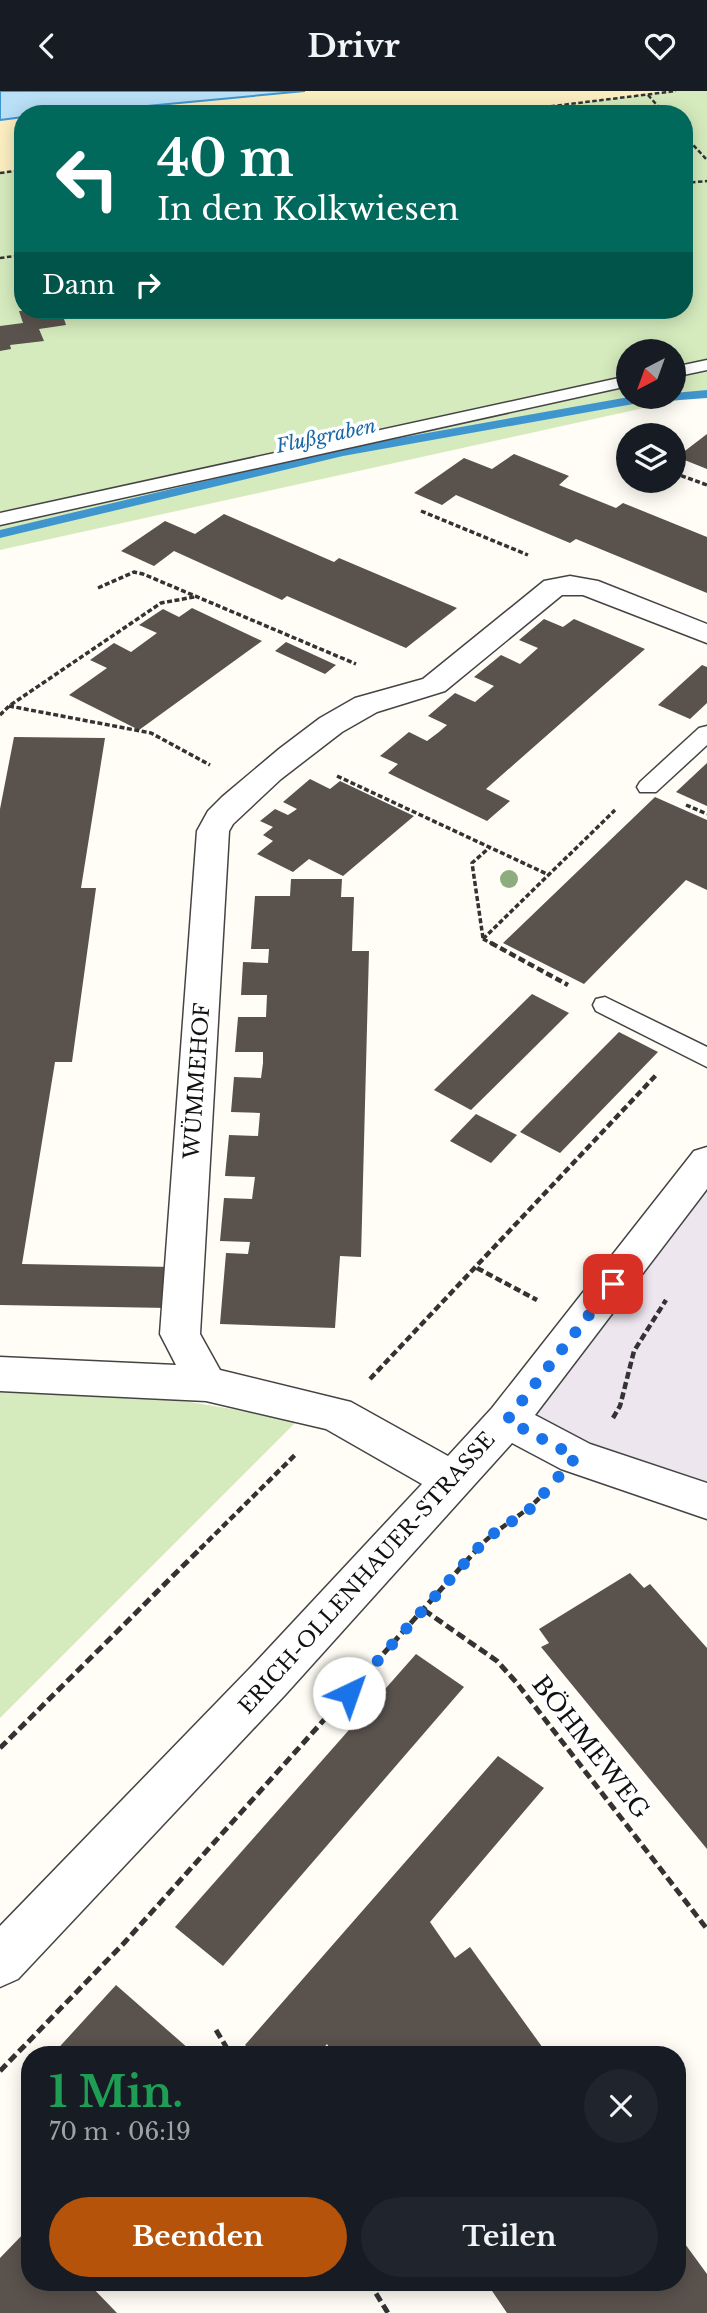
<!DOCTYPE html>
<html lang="de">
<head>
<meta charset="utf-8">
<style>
  body { margin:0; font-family:"Libre Baskerville",serif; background:#20242c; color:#f1f3f6; height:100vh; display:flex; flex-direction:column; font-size:26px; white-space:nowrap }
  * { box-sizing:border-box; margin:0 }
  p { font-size:23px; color:#9ea1a6 }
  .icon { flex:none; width:38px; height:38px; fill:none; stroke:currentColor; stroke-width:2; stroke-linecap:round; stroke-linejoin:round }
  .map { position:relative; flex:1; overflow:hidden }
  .panel { position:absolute; left:21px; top:1955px; width:665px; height:245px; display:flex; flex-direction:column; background:#171b24; border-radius:28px; box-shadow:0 4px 18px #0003 }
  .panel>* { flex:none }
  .hud { position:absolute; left:14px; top:14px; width:679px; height:214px; border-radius:28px; box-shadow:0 4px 18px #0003; background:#00695c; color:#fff; overflow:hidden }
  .needle { width:46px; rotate:221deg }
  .controls { position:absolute; left:616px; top:248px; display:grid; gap:14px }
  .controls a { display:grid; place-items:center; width:70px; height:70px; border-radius:50%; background:#171b24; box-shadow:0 4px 18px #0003; font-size:35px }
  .pin { position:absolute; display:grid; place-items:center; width:60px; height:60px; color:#fff; margin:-30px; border-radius:14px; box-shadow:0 4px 10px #0006 }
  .me { position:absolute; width:77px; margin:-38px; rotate:42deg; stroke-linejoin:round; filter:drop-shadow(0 0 5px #0008) }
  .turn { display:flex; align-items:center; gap:24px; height:147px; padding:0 28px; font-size:32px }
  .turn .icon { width:91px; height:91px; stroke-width:2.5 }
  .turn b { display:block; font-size:49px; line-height:60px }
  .then { display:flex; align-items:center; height:66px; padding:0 28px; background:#0003; gap:14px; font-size:26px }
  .round { display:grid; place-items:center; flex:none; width:74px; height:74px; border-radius:37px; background:#20242c }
  .summary { display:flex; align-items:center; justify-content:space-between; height:119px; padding:0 28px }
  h1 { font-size:42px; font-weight:800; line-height:52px; color:#1e9e55 }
  .primary-button { display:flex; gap:14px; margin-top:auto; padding:14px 28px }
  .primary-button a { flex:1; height:80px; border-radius:42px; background:#b45309; color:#fff; font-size:28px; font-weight:800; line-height:80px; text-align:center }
  .primary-button a+a { background:#20242c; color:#f1f3f6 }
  header { display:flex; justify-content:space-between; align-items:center; height:91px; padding:0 28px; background:#171b24; font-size:32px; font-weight:800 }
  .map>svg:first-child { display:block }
  .industrial { fill:#eee6ef }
  .green { fill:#d5ebbd; fill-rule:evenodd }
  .sand { fill:#fbeec1 }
  .water { fill:#b9e0f7; stroke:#3f96cf; stroke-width:2 }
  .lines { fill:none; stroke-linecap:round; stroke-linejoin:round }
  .stream { fill:#3f96cf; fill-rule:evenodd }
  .building { fill:#5a524d }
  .service-casing { stroke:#444; stroke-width:3 }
  .minor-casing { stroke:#444; stroke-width:3 }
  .path-far3 { stroke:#333; stroke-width:2.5; stroke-dasharray:4.5 2.5; stroke-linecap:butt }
  .path-far2 { stroke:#333; stroke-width:3.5; stroke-dasharray:5 2.5; stroke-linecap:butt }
  .path-far1 { stroke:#333; stroke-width:4.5; stroke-dasharray:7 3.5; stroke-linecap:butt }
  .path { stroke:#333; stroke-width:5; stroke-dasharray:9 4.5; stroke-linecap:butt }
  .service { fill:#fff; fill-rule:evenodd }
  .minor { fill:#fff; fill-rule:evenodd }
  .tree { fill:#8dad7f }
  .route { stroke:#1a73e8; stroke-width:12; stroke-dasharray:0 21.6 }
  .labels { text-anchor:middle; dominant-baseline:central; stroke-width:7; stroke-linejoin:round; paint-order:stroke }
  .far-water-label { font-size:19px; font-style:italic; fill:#1768a6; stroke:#fff }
  .street-label { font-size:21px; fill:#111; stroke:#fff }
  .near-street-label { font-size:24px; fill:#111; stroke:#fff }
</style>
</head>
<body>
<header><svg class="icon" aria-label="back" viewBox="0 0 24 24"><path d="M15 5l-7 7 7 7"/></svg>Drivr<svg class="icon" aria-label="heart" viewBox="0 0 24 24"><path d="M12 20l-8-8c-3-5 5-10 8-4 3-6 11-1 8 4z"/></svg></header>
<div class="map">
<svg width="707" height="2222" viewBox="0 0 707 2222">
  <rect width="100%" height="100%" fill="#fffdf5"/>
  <!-- industrial -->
  <polygon class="industrial" points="707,1070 707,1411 507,1329"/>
  <!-- green -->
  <g class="green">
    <path d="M0,0H707V303L0,459ZM23,23H684V219H23ZM628,261H674V306H628Z"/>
    <polygon points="0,1300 82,1302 190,1311 298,1329 0,1627"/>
  </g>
  <!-- sand -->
  <g class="sand">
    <polygon points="305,0 663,0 665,1 488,23 62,23"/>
    <polygon points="23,26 23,79 0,82 0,29"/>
  </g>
  <!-- water -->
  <polygon class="water" points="0,0 305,0 62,23 23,23 23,26 0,29"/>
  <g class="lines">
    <!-- stream -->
    <polygon class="stream" points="707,299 707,307 639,312 343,365 0,447 0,439 343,357 629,306 674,306 674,302"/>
  </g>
  <!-- building -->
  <g class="building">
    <polygon points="61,219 66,234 39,238 44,250 10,254 11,258 0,260 0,235 23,232 19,220"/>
    <polygon points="707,343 707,378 677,366"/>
    <polygon points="514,363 569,385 559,394 616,417 623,412 707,446 707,502 576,448 570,452 456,404 442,414 414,402 464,367 492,378"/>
    <polygon points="224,423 334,471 339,467 457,517 406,557 287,505 282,509 174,460 154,475 121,460 165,430 195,443"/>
    <polygon points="192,517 262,550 139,639 69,604 107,577 90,569 114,552 131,561 157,542 139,534 163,518 179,526"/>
    <polygon points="544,528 563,536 574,528 645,558 486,698 510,710 487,730 388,682 398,673 380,665 409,641 427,650 439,641 447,634 428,625 455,602 475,611 494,595 474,586 501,564 520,573 538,557 519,549"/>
    <polygon points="286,551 336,574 325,583 275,560"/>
    <polygon points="702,574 707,576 707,612 690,628 658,614"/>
    <polygon points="14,646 105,647 81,797 96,797 72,971 55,971 22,1173 172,1176 168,1217 0,1214 0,718"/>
    <polygon points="707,672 707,715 676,701"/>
    <polygon points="310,688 330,698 340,690 414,725 343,785 309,768 293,781 257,763 273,750 263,744 273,736 260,730 275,718 288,724 297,718 283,711"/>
    <polygon points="655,706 707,729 707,799 686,789 584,893 503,852"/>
    <polygon points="291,788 342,788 341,806 354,806 352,860 369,860 361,1166 340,1165 335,1237 220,1233 226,1162 248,1163 250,1151 220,1150 224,1107 252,1108 255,1086 225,1085 229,1044 258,1045 260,1022 231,1021 234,986 261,987 263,972 263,961 235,961 238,926 266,926 267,904 241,904 243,871 268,872 269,858 251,858 255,805 290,805"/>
    <polygon points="532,903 569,922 471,1019 434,999"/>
    <polygon points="619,941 658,961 560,1062 520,1041"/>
    <polygon points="476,1023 517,1044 491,1072 450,1050"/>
    <polygon points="630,1482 644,1497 650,1493 707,1557 707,1758 541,1556 549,1552 539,1538"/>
    <polygon points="416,1563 464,1596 223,1875 175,1836"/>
    <polygon points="498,1665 544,1697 430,1831 455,1867 470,1856 548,1964 334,1964 327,1953 318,1964 257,1964 245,1954"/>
    <polygon points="116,1894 189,1958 185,1964 52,1964"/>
    <polygon points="30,2136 30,2191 87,2191 117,2222 0,2222 0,2167"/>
    <polygon points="677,2142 707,2183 707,2222 507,2222 486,2191 677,2191"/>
  </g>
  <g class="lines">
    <!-- service casing -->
    <g class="service-casing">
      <g id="service">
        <polygon points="707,269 707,279 674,286 674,276"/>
        <polygon points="628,285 628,295 0,434 0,422"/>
        <polygon points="707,635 707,654 656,701 640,701 637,696 640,691 699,637"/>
        <polygon points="605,906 707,956 707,976 596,920 593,914 596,908"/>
      </g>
    </g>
    <!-- minor casing -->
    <g class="minor-casing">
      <polygon id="minor" points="570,485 598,490 707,533 707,552 583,504 562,504 445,600 377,621 342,641 281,688 233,733 229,740 200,1243 220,1279 351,1311 448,1365 492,1317 694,1060 707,1056 707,1098 535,1324 590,1353 707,1392 707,1428 561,1378 512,1352 285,1604 18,1888 0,1896 0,1835 253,1574 422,1393 326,1338 206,1310 0,1300 0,1266 176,1274 160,1243 197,740 208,720 222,706 279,658 320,627 355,607 423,588 544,490"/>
    </g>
    <!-- path-far3 -->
    <g class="path-far3">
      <polyline points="648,4 665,23"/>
      <polyline points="488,23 676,0"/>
      <polyline points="684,44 707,69"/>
      <polyline points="0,82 23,79"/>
      <polyline points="684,92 707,90"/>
      <polyline points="16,165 23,183"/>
      <polyline points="0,167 23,164"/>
    </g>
    <!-- path-far2 -->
    <g class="path-far2">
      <polyline points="674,382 707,394"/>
      <polyline points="421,420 528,464"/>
      <polyline points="98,497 134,481 143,483 356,573"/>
      <polyline points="9,615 151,642 210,674"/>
      <polyline points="0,624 9,615 161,512 194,506"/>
      <polyline points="337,685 549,784"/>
      <polyline points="686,714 707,723"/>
      <polyline points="483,847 472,772 489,757"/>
      <polyline points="483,848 615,719"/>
      <polyline points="483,848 495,854"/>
    </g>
    <!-- path-far1 -->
    <g class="path-far1">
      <polyline points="491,852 568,894"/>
      <polyline points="477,1177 537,1209"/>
      <polyline points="370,1288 657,983"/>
      <polyline points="613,1327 620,1315 634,1260 666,1209"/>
      <polyline points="200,1458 295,1364"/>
      <path d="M477,1458C497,1436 524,1425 543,1403"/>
    </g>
    <!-- path -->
    <g class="path">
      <polyline points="424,1519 497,1570 516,1591 707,1838"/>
      <polyline points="0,1657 202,1456"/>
      <polyline points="216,1939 231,1964"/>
      <polyline points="0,1980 124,1852 479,1456"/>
      <polyline points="369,2191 388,2222"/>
    </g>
    <!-- service -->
    <use href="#service" class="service"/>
    <!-- minor -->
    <use href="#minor" class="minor"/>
  </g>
  <!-- trees -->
  <circle class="tree" cx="509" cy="788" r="9"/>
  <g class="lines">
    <!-- route -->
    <polyline class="route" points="349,1602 487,1447 529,1419 576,1366 507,1329 613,1193"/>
  </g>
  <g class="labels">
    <!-- far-water labels -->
    <g class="far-water-label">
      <text transform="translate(326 345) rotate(-12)">Flußgraben</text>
    </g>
    <!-- street labels -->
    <g class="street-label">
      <text transform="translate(197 990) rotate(-86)">WÜMMEHOF</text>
      <text transform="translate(367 1482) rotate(-48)">ERICH-OLLENHAUER-STRASSE</text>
    </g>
    <!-- near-street labels -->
    <g class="near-street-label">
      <text transform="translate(591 1656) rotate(52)">BÖHMEWEG</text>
    </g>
  </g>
</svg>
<div class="controls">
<a><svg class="needle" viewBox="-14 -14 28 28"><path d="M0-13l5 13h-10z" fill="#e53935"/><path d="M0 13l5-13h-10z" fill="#9ea1a6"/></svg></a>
<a><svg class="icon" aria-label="layers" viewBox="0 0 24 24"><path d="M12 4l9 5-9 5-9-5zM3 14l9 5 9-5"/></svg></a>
</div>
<div class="pin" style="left:613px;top:1193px;background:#d93025"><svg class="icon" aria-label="arrive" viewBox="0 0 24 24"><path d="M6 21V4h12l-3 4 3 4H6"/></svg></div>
<svg class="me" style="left:349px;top:1602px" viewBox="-20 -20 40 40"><circle r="19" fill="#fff"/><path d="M0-13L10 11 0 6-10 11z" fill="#1a73e8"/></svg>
<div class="hud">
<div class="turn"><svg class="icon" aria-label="left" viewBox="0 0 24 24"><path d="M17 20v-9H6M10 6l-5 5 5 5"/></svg><div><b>40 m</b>In den Kolkwiesen</div></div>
<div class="then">Dann<svg class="icon" aria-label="right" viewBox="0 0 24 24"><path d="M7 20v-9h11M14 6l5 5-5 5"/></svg></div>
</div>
<section class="panel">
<div class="summary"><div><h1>1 Min.</h1><p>70 m · 06:19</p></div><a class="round"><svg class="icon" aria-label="close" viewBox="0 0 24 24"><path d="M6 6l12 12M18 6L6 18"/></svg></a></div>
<div class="primary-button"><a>Beenden</a><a>Teilen</a></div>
</section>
</div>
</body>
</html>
